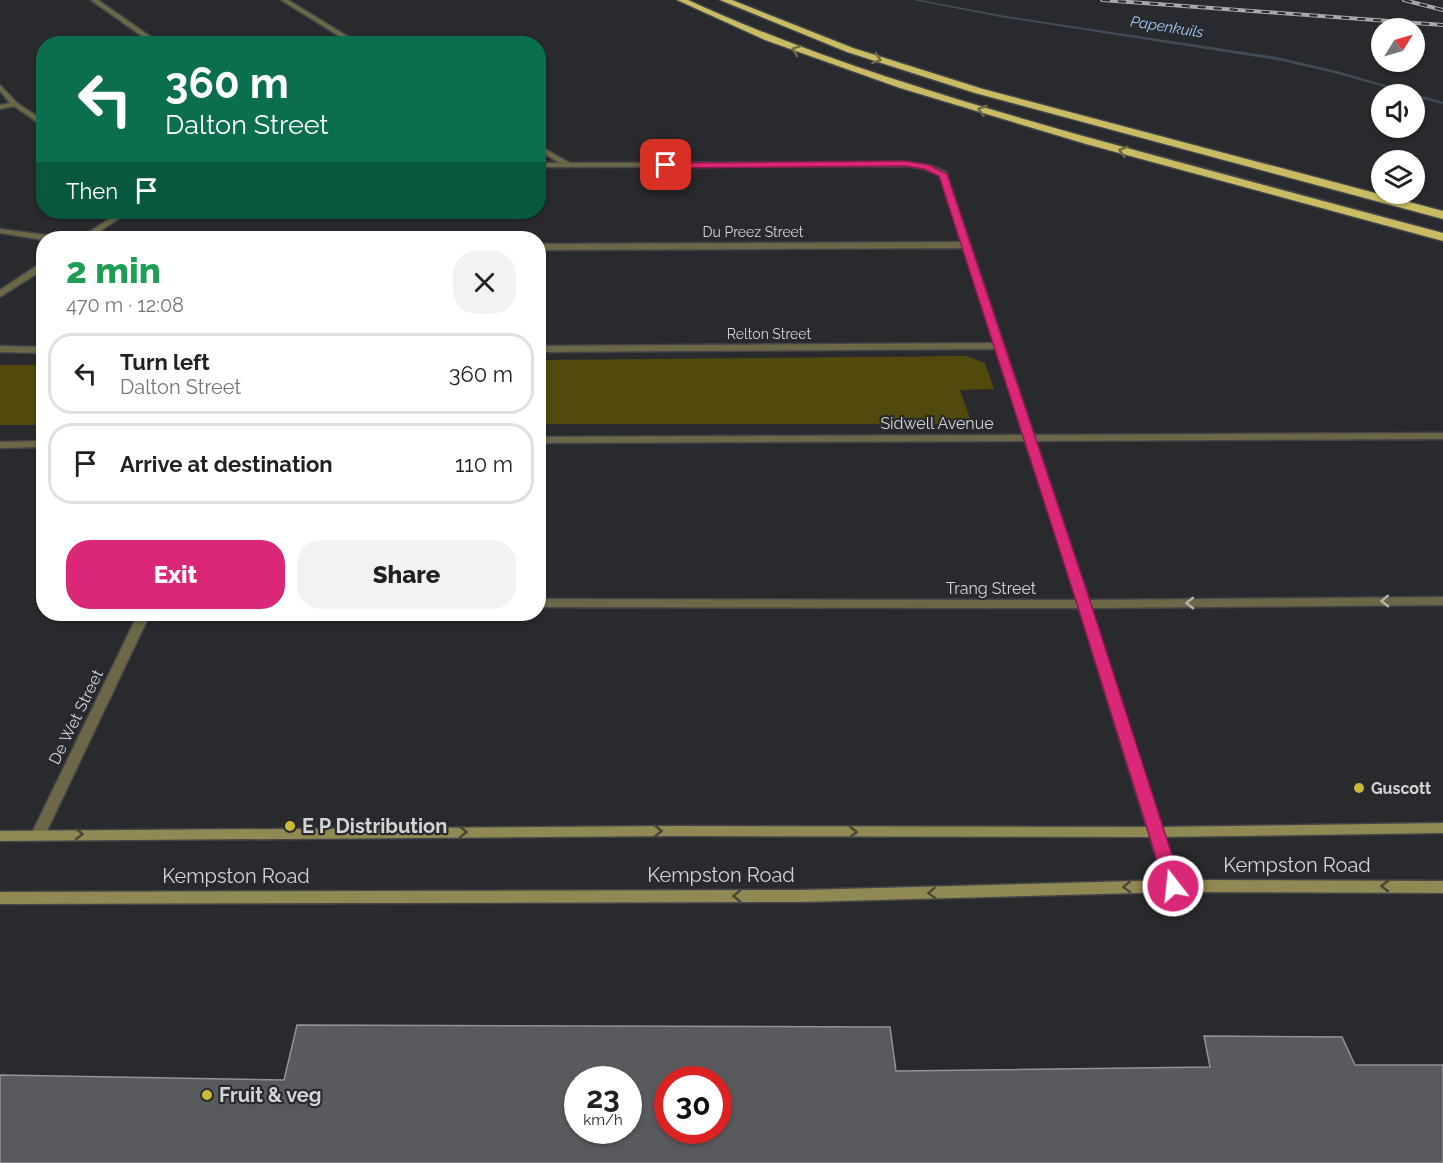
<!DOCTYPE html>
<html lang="en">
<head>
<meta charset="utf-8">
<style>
  body { margin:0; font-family:Raleway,sans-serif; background:#f2f2f2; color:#202124; height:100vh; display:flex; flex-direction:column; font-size:22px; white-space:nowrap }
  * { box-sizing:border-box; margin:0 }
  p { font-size:20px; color:#757577 }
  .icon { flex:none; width:33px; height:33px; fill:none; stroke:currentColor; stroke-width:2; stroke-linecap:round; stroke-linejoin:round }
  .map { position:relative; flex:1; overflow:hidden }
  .sheet { position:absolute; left:36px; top:231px; width:510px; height:390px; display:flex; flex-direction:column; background:#fff; border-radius:24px; box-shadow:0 2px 4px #0004 }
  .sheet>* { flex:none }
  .top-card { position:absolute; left:36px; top:36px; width:510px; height:183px; border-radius:24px; box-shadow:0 2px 4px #0004; background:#0b6e4f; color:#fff; overflow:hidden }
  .needle { width:39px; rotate:53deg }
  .fabs { position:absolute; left:1371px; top:18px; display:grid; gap:12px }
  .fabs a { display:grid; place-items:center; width:54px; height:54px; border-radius:50%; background:#fff; box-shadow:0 2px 4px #0004; font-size:30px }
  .speed { position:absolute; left:564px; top:1066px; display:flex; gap:12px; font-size:30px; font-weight:700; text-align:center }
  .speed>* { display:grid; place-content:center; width:78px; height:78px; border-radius:50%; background:#fff; box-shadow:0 2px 4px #0004; line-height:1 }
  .speed small { font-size:15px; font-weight:400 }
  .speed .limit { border:9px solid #d22; background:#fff; color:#111 }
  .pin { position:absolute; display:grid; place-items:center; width:51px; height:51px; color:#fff; margin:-26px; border-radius:12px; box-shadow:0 3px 9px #0006 }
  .me { position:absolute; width:66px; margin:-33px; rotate:344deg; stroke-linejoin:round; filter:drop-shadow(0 0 4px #0008) }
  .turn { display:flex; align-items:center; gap:21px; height:126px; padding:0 30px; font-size:27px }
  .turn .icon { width:78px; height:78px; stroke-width:2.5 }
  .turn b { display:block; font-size:42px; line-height:51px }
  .then { display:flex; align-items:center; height:57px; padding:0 30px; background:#0003; gap:12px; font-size:22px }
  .round { display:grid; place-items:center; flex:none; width:63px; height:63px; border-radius:24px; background:#f2f2f2 }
  .overview { display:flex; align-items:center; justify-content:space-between; height:102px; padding:0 30px }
  h1 { font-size:36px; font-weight:800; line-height:45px; color:#1e9e55 }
  .primary-button { display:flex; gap:12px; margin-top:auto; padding:12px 30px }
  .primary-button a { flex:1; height:69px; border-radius:24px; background:#db2777; color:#fff; font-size:24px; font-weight:800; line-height:69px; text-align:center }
  .primary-button a+a { background:#f2f2f2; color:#202124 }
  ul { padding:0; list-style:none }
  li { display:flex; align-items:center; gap:18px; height:81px; margin:0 12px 9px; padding:0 18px; border:3px solid #e0e0e0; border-radius:24px }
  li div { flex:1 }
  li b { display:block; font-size:22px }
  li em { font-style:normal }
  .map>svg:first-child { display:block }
  .green { fill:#524a0d }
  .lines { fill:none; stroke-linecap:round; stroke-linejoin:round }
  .stream { fill:#404b58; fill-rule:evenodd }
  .building { fill:#585a5d; stroke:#919396; stroke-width:1.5; fill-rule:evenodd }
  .minor-casing { stroke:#434548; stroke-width:3 }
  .secondary-casing { stroke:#434548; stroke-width:3 }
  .motorway-casing { stroke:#434548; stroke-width:3 }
  .minor { fill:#6c6746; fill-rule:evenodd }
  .secondary { fill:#918953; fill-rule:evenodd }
  .motorway { fill:#c8bb63; fill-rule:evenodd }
  .rail-casing { stroke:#a8a9ac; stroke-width:4 }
  .rail { stroke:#282a2d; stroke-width:2; stroke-dasharray:8; stroke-linecap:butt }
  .oneway { stroke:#706b45 }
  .oneway2 { stroke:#b4b3ab }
  .oneway3 { stroke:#484638 }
  .route { fill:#db2777; stroke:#8e194d; stroke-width:1.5 }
  .poi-dot { fill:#cbb939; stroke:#282a2d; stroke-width:2 }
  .labels { text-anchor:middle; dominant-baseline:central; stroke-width:4.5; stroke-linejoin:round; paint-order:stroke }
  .far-street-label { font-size:14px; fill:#d3d4d6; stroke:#282a2d }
  .far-water-label { font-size:15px; font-style:italic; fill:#9fcbfd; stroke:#282a2d }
  .street-label { font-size:16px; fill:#d3d4d6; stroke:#282a2d }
  .poi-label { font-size:16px; font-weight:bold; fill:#d3d4d6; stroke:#282a2d; text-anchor:start }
  .near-poi-label { font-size:20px; font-weight:bold; fill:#d3d4d6; stroke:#282a2d; text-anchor:start }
  .near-street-label { font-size:20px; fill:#d3d4d6; stroke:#282a2d }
</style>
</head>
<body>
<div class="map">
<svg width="1443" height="1163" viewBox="0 0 1443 1163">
  <rect width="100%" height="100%" fill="#282a2d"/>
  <!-- green -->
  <g class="green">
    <polygon points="966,356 985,363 994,389 960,390 972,424 539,424 539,360"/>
    <rect x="0" y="365" width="43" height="60"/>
  </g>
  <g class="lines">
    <!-- stream -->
    <polygon class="stream" points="913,0 921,0 1000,15 1277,57 1337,71 1443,102 1443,104 1414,97 1414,94 1410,94 1334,73 1277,60 1000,17"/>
  </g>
  <!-- building -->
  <path class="building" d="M297,1025L890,1027L896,1071L1210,1067L1204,1036L1342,1037L1355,1065H1443V1163H0V1075L284,1080ZM578,1080H628V1131H578ZM668,1080H718V1131H668Z"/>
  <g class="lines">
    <!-- minor casing -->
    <g class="minor-casing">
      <g id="minor">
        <polygon points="91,0 98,0 161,44 153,44"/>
        <polygon points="281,0 288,0 360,44 352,44"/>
        <polygon points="0,85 17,103 44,121 44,127 14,106 0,109 0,105 10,103 0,91"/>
        <polygon points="538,145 570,163 906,162 929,165 946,172 1034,435 1443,433 1443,439 1036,441 1089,600 1443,597 1443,605 1091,608 1181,886 1178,890 1173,892 1168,890 1165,886 1079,608 538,607 538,599 1077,600 1025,441 538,443 538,437 1023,435 996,349 538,352 538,346 994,343 963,248 538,250 538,244 961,242 940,175 924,169 906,166 538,167 538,163 560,163 538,150"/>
        <polygon points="120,212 129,212 89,238 80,238"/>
        <polygon points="0,229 46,235 50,238 44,238 44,240 0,233"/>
        <polygon points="41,263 44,263 44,269 0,297 0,290"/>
        <polygon points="0,346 44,347 44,353 0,352"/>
        <polygon points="44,441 44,447 0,448 0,442"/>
        <polygon points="138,614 150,614 45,835 43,839 38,840 33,839 31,835"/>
      </g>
    </g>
    <!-- secondary casing -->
    <g class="secondary-casing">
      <g id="secondary">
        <polygon points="1443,823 1443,833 1158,837 678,836 0,841 0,831 678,826 1158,827"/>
        <polygon points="1173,880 1443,881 1443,893 1173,892 802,902 0,904 0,892 802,890"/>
      </g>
    </g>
    <!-- motorway casing -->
    <g class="motorway-casing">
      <g id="motorway">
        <path d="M677,0H688C815,58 949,98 1083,136C1203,169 1323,201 1443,233V241L1086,144L900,88L765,40Z"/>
        <polygon points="720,0 732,0 853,48 983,89 1443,211 1443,219 975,93 847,52"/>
      </g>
    </g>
    <!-- minor -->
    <use href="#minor" class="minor"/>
    <!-- secondary -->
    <use href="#secondary" class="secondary"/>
    <!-- motorway -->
    <use href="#motorway" class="motorway"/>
    <!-- rail casing -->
    <g class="rail-casing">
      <g id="rail">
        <polyline points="1102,0 1443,25"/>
        <polyline points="1404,0 1443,10"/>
      </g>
    </g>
    <!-- rail -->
    <use href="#rail" class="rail"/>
  </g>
  <!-- one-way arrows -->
  <defs><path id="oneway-chevron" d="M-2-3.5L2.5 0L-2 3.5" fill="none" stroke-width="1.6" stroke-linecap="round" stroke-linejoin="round" transform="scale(1.5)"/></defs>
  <g class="oneway">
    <use href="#oneway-chevron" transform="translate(796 50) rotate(-159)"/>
    <use href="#oneway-chevron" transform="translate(877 59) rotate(19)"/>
    <use href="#oneway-chevron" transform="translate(982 110) rotate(-164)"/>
    <use href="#oneway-chevron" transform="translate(1123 151) rotate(-164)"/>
  </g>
  <g class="oneway2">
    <use href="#oneway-chevron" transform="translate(1385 601) rotate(179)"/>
    <use href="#oneway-chevron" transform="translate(1190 603) rotate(179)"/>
  </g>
  <g class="oneway3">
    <use href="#oneway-chevron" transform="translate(658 831)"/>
    <use href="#oneway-chevron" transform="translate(463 832)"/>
    <use href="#oneway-chevron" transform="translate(853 832)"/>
    <use href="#oneway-chevron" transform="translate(79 834)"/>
    <use href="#oneway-chevron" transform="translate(1385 886) rotate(-180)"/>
    <use href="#oneway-chevron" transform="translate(1127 887) rotate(178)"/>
    <use href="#oneway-chevron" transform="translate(932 893) rotate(178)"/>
    <use href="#oneway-chevron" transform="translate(737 896) rotate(180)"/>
  </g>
  <!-- route -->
  <polygon class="route" points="906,161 929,165 947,174 1091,604 1182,886 1179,890 1173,892 1167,890 1165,886 1077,604 939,176 924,169 906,166 666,168 662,165 666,163"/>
  <!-- markers -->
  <g class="poi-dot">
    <circle cx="1359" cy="788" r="6"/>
    <circle cx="290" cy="826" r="6"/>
    <circle cx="207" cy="1095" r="6"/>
  </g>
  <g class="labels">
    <!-- far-street labels -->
    <g class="far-street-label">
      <text x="753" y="232">Du Preez Street</text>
      <text x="769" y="334">Relton Street</text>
    </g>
    <!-- far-water labels -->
    <g class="far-water-label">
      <text transform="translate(1167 27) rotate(9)">Papenkuils</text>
    </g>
    <!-- street labels -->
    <g class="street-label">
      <text x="937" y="423">Sidwell Avenue</text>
      <text x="991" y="588">Trang Street</text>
      <text transform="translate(76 717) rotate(-64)">De Wet Street</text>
    </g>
    <!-- poi labels -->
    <g class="poi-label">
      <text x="1371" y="788">Guscott</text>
    </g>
    <!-- near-poi labels -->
    <g class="near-poi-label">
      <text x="302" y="826">E P Distribution</text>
      <text x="219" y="1095">Fruit &amp; veg</text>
    </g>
    <!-- near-street labels -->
    <g class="near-street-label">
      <text x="1297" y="865">Kempston Road</text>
      <text x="721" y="875">Kempston Road</text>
      <text x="236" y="876">Kempston Road</text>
    </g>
  </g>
</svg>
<div class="fabs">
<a><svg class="needle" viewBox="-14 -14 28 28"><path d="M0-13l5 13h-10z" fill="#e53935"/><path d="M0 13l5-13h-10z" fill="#757577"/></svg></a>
<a><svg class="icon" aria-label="sound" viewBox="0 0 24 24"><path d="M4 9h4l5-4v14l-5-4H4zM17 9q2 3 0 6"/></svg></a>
<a><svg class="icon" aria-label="layers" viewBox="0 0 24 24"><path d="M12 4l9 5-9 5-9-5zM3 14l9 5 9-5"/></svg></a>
</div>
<div class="speed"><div>23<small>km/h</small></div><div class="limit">30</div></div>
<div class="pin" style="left:666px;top:165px;background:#d93025"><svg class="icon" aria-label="arrive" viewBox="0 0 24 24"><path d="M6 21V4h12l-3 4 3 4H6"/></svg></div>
<svg class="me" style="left:1173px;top:886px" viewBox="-20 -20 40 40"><circle r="17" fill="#db2777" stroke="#fff" stroke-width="3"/><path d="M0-11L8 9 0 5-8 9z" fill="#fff"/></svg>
<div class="top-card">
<div class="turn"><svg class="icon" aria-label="left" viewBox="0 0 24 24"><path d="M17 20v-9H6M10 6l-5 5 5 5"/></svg><div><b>360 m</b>Dalton Street</div></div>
<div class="then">Then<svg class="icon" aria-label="arrive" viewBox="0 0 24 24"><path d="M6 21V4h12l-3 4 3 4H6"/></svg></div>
</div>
<section class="sheet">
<div class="overview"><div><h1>2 min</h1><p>470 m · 12:08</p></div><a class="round"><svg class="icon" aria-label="close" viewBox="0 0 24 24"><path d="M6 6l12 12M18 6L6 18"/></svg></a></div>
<ul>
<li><svg class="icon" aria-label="left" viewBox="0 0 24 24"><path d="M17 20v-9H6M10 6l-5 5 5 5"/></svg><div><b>Turn left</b><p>Dalton Street</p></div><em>360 m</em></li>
<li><svg class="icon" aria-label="arrive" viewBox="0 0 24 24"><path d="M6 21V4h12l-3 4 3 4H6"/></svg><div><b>Arrive at destination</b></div><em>110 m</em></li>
</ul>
<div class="primary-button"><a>Exit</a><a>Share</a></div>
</section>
</div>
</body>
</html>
